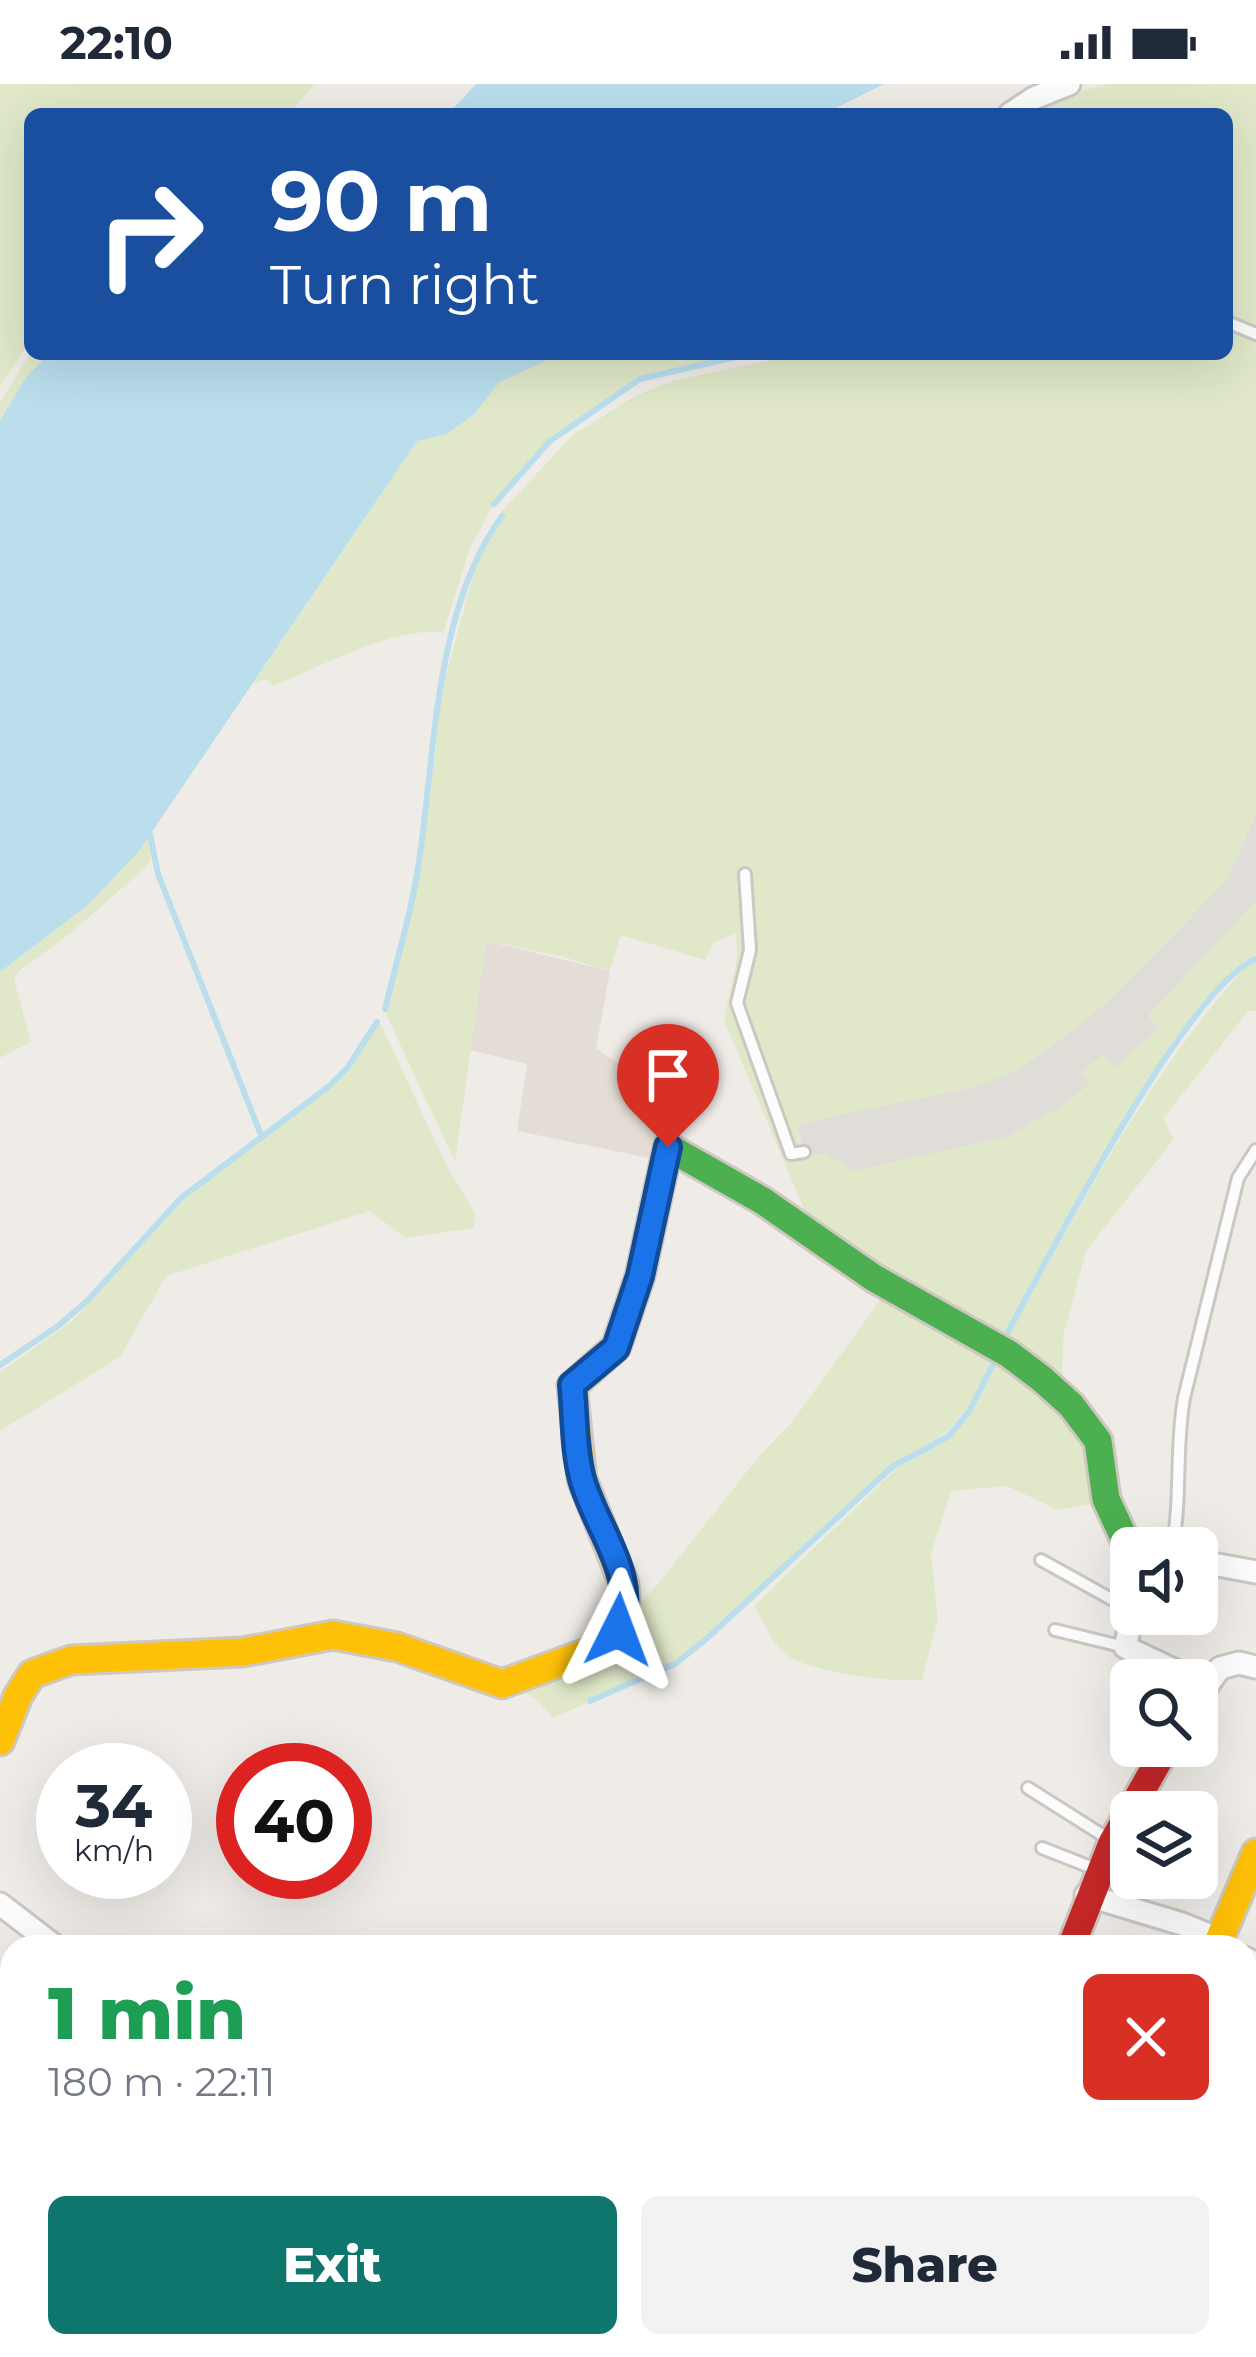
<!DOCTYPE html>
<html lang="en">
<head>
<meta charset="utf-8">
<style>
  body { margin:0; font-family:Montserrat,sans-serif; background:#f2f2f3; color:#1f2937; height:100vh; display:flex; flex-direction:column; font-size:45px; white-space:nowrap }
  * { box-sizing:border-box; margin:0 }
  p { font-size:39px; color:#747a83 }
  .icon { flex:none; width:66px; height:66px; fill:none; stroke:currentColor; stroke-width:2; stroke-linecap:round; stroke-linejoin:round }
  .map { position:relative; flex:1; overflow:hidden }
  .drawer { position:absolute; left:0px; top:1851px; width:1257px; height:423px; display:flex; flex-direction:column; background:#fff; border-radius:36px 36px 0 0; box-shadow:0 12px 48px #0002 }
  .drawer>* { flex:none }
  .hud { position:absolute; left:24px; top:24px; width:1209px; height:252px; border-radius:18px; box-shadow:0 12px 48px #0002; background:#1a4fa0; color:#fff; overflow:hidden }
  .fabs { position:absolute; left:1110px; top:1443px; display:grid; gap:24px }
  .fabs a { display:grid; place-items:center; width:108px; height:108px; border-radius:18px; background:#fff; box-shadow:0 12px 48px #0002; font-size:60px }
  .speed { position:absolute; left:36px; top:1659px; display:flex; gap:24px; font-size:60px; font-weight:700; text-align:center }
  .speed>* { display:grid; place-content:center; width:156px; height:156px; border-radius:50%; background:#fff; box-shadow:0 12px 48px #0002; line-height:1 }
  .speed small { font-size:30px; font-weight:400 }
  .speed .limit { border:18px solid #d22; background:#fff; color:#111 }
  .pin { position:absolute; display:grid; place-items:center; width:102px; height:102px; color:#fff; margin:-123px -51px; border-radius:50% 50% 50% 0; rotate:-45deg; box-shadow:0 0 12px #0007 }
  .pin .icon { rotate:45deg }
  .me { position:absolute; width:132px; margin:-66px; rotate:3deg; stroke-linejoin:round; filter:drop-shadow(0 0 9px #0008) }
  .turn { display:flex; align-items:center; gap:42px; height:252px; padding:0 48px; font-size:54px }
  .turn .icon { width:156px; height:156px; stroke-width:2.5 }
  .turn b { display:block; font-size:84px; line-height:102px }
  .round { display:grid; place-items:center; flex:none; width:126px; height:126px; border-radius:18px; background:#f2f2f3 }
  .headline { display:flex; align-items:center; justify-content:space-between; height:204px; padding:0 48px }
  h1 { font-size:72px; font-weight:800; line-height:90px; color:#1e9e55 }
  .button { display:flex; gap:24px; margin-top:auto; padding:24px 48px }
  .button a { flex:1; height:138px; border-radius:18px; background:#0f766e; color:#fff; font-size:48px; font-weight:800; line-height:138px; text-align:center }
  .button a+a { background:#f2f2f3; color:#1f2937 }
  .status { display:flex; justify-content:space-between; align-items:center; height:84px; padding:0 60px; background:#fff; direction:ltr }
  .status svg { height:33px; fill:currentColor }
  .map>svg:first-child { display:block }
  .residential { fill:#e3ddd5 }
  .green { fill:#e0e8c9 }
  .parking { fill:#e0ddd9 }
  .water { fill:#badeec }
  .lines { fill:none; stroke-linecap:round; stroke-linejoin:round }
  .stream { stroke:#badeec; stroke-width:6 }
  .lane-casing { stroke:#cbc8c4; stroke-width:16 }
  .street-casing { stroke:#cbc8c4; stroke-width:27 }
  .fast-casing { stroke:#cec8c0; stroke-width:33 }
  .slow-casing { stroke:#cec8c0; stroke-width:33 }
  .jam-casing { stroke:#cec8c0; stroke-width:33 }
  .lane { stroke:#fdfcfc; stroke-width:10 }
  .street { stroke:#fdfcfc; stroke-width:21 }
  .fast { stroke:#4caf50; stroke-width:27 }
  .slow { stroke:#ffc107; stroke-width:27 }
  .jam { stroke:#c62828; stroke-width:27 }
  .route-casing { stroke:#114b97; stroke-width:30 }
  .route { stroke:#1a73e8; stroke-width:21 }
</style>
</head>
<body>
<div class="status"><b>22:10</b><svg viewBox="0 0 49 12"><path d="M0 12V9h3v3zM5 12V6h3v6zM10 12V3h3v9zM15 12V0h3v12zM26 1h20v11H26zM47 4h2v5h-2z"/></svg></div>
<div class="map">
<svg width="1256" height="2273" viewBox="0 0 1256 2273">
  <rect width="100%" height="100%" fill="#efece8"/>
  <!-- residential -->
  <polygon class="residential" points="486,857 610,887 596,965 674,1014 659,1076 517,1047 527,980 470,966"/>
  <!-- green -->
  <g class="green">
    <polygon points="0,0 315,0 289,30 30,30 30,257 0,302"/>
    <path d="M1107,0H1256V872C1184,902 1045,1178 1001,1257L809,1137L724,936L737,874L736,850L714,858L705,876L621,851L610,887L560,872L486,857L455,1078L386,930L422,780L443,602L477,477L504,432L501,428L572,352L633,313L672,297L800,270H1227V30H1030L1054,13Z"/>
    <polygon points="30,269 48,270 24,296 0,337 0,319"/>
    <path d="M561,270H749L640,295L550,357L494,419L469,467L443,549C401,540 315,585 273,602L266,595L253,600L417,357L447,350L473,331L500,298Z"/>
    <polygon points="148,753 151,774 147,782 72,848 19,887 14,895 31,958 0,974 0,888 88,821"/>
    <path d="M1256,878V927H1248L1163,1035L1174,1055L1086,1167L1064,1249L1061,1302L1007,1256C1078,1125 1147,992 1247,881Z"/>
    <polygon points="380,939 448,1084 475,1129 474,1144 405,1154 370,1127 166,1192 120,1273 0,1347 0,1288 71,1238 191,1108 343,991"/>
    <polygon points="886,1208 995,1269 969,1322 947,1348 884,1388 746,1523 675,1579 553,1634 538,1617 515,1602 632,1528 658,1500 760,1371 792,1338"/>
    <path d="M1000,1272L1083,1343L1100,1418L1058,1426L1007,1402L951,1407L931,1470L938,1535L922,1596C893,1599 808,1588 785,1570C772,1560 763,1536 754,1522L896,1385L948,1356L976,1322Z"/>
  </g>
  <!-- parking -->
  <polygon class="parking" points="1256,730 1256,817 1148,932 1159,944 1114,984 1103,971 1082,987 1090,1000 1059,1024 1006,1053 853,1087 826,1069 805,1074 798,1040 978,1002 1016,987 1051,963 1110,916 1227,796"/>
  <!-- water -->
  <g class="water">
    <polygon points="476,0 884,0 824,30 448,30"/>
    <polygon points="48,270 561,270 500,298 473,331 447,350 417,357 139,767 88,821 0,888 0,337 24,296"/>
  </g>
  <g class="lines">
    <!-- stream -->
    <g class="stream">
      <polyline points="494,420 550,357 640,295 749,270"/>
      <polyline points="150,750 158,790 261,1051"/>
      <path d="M385,925C397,875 413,823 420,771C435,664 436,522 502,432"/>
      <path d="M1008,1248C1049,1172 1186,904 1256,875"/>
      <polyline points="0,1281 58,1242 87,1217 181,1114 328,1003 348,983 377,938"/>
      <polyline points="590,1617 675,1580 704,1557 892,1383 949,1352 970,1326 996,1274"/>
    </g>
    <!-- lane casing -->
    <g class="lane-casing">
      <g id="lane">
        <polyline points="1227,238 1256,250"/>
        <polyline points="745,790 750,866 737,919 791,1070 804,1068"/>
        <path d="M1172,1464C1182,1414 1175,1364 1184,1314L1238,1094L1256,1066"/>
        <polyline points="1041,1476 1131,1526"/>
        <polyline points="1055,1546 1125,1563"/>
        <polyline points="1028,1704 1107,1754"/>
        <polyline points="1042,1764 1093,1784"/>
      </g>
    </g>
    <!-- street casing -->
    <g class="street-casing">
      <g id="street">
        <polyline points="1010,30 1034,14 1069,0"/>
        <polyline points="1197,1481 1207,1479 1256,1488"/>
        <polyline points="1133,1530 1125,1563 1195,1596"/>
        <polyline points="1197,1616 1220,1584 1239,1579 1256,1583"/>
        <polyline points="1086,1811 1182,1840 1219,1855"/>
        <polyline points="0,1820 56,1863"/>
        <polyline points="1245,1874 1256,1880"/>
        <polyline points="236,2262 237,2273"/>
      </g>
    </g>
    <!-- fast casing -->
    <g class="fast-casing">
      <g id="fast">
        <polyline points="572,1302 616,1263 640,1192 668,1063 763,1117 874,1194 1009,1270 1042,1295 1071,1321 1098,1357 1106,1415 1131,1469"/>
        <polyline points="1045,2273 1049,2262"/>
      </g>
    </g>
    <!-- slow casing -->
    <g class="slow-casing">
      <g id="slow">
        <polyline points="0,1657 18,1612 32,1590 71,1576 243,1568 333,1551 397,1563 502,1600 597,1565 620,1540 625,1521 624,1500 582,1395 572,1302"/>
        <polyline points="1216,1863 1256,1769"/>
        <polyline points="18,2262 34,2273"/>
      </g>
    </g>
    <!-- jam casing -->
    <g class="jam-casing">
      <polyline id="jam" points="1071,1863 1112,1759 1167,1662"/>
    </g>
    <!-- lane -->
    <use href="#lane" class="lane"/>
    <!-- street -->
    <use href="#street" class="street"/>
    <!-- fast -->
    <use href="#fast" class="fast"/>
    <!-- slow -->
    <use href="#slow" class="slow"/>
    <!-- jam -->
    <use href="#jam" class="jam"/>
  </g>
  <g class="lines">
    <!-- route casing -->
    <g class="route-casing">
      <path id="route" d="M618,1546C641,1494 596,1446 582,1395C574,1366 575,1331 572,1301L616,1264L640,1192L668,1063"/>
    </g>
    <!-- route -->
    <use href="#route" class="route"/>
  </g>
</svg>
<div class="fabs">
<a><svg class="icon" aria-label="sound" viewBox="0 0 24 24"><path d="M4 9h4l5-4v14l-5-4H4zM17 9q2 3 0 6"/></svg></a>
<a><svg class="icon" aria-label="search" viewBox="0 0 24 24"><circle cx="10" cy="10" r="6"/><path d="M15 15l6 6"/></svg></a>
<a><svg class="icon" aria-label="layers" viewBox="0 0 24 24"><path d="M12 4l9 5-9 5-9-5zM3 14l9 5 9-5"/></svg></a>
</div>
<div class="speed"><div>34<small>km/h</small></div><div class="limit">40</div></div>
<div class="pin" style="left:668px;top:1063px;background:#d93025"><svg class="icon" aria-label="arrive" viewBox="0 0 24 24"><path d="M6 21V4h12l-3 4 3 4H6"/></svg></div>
<svg class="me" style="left:618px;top:1546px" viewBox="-20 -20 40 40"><path d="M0-17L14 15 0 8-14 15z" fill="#1a73e8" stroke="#fff" stroke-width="4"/></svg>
<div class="hud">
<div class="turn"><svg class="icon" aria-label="right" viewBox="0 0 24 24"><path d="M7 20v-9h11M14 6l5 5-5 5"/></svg><div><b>90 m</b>Turn right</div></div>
</div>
<section class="drawer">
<div class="headline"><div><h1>1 min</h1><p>180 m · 22:11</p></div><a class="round" style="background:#d93025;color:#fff"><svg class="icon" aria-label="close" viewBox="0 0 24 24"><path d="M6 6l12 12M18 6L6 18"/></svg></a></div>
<div class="button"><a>Exit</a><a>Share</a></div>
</section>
</div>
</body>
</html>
